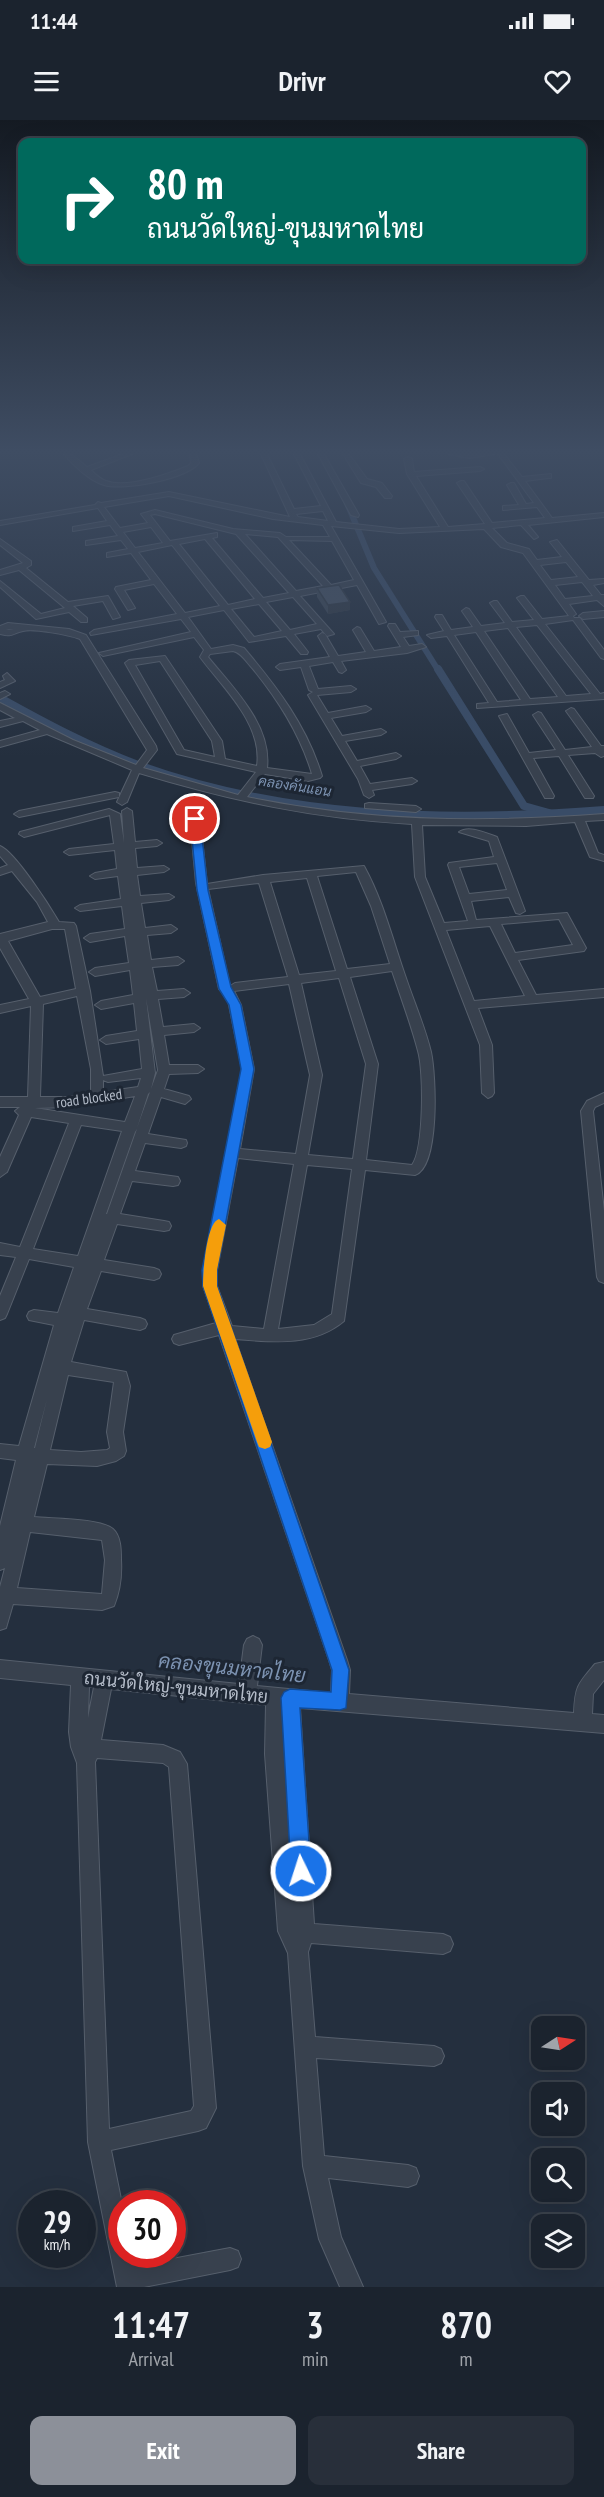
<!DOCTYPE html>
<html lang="en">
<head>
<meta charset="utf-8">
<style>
  body { margin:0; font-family:"PT Sans Narrow",Sarabun,sans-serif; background:#282f3a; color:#f1f3f6; height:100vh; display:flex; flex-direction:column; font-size:22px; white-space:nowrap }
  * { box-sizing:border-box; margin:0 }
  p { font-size:20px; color:#a0a4aa }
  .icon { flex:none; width:33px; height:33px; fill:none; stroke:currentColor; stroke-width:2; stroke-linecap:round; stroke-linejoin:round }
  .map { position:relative; height:2167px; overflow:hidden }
  .side { display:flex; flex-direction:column; background:#1b232e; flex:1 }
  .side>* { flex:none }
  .banner { position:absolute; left:18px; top:18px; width:568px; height:126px; border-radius:12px; box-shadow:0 6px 24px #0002,0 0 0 2px #39404a; background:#00695c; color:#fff; overflow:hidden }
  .needle { width:39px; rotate:78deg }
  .controls { position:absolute; left:531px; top:1896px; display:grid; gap:12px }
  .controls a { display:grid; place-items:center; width:54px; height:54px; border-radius:12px; background:#1b232e; box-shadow:0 6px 24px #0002,0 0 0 2px #39404a; font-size:30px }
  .speed { position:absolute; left:18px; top:2070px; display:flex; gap:12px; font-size:30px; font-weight:700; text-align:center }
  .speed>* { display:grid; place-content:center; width:78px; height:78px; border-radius:50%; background:#1b232e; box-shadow:0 6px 24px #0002,0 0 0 2px #39404a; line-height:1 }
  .speed small { font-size:15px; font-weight:400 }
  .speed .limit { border:9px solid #d22; background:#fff; color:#111 }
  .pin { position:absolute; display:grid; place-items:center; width:51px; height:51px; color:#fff; margin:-26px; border:3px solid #fff; border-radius:50%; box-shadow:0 2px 6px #0007 }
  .me { position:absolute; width:66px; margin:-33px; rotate:356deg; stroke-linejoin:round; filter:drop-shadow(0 0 4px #0008) }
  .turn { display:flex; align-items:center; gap:21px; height:126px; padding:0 30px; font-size:27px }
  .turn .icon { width:78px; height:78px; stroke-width:2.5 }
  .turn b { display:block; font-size:42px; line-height:51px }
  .eta { display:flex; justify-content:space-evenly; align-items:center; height:102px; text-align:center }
  .eta b { font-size:36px; font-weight:800; line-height:42px }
  .cta { display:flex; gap:12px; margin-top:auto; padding:12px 30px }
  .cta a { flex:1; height:69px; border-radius:12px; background:#8c9099; color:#fff; font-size:24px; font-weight:800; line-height:69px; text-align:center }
  .cta a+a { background:#282f3a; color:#f1f3f6 }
  .status { display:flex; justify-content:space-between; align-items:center; height:42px; padding:0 30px; background:#1b232e; direction:ltr }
  .status svg { height:16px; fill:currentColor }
  header { display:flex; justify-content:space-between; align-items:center; height:78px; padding:0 30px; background:#1b232e; font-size:27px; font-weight:800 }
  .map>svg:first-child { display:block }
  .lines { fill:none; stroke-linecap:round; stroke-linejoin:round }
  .canal-far1 { stroke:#394c67; stroke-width:6 }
  .canal { stroke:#394c67; stroke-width:8 }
  .minor-casing { stroke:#565f6c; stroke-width:2 }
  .minor { fill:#38414e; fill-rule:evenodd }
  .wall { fill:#3b4654 }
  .shaded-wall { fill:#303945 }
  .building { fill:#455162; stroke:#303945; stroke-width:1.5 }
  .route { fill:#1a73e8; stroke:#114b97; stroke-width:1.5 }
  .slow { fill:#f59e0b }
  .labels { text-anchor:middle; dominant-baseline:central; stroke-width:6; stroke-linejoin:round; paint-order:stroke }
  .far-water-label { font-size:14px; font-style:italic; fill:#7c92b1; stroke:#1d2633 }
  .street-label { font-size:15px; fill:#b4bcc9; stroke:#1d2633 }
  .near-street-label { font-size:18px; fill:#b4bcc9; stroke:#1d2633 }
  .near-water-label { font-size:20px; font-style:italic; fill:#7c92b1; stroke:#1d2633 }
</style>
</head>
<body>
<div class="status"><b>11:44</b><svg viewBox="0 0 49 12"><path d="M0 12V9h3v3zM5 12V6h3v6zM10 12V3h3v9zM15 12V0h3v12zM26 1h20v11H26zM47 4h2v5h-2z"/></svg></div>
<header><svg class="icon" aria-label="menu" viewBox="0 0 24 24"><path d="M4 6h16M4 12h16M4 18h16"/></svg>Drivr<svg class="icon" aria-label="heart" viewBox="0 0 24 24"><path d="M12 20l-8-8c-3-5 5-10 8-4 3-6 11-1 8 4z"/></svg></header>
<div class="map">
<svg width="604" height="2167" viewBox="0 0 604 2167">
  <rect width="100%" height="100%" fill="#242f3e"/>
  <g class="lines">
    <!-- canal-far1 -->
    <polyline class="canal-far1" points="347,383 374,448 438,550"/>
    <!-- canal -->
    <g class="canal">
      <polyline points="438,549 524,686 549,693"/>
      <path d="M0,578C45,603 90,627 138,645C287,699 448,702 604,690"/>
    </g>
    <!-- minor casing -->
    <g class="minor-casing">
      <g id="minor">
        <path d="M64,334H71L87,347L123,334H132L91,350C95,354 100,359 106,361C127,369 168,354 188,346L191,343L190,334H196L199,343C186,359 124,371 104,365C90,361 73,345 64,334Z"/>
        <path d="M261,334H267L294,389L321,386L294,334H300L336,402L399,409L440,407L407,354L404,339L408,337L412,339L414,352L480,347L484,349L480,351L416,356L448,407L485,404L457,363L461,361H464L492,403L545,398L537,387L503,390V386L519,385L507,365L511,363H514L526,384L534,383L498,334H504L522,357L551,354V358H548L525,361L552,398L604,393V397L528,405L538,417L534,419L521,405L492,408L507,423L529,429L537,440L562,437L550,422L557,420L589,460L604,459V463L593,465L601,475H604V486L597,480L569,484L576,494L573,496L574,498H580L604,530V539L601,538L573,500L545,504L600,574L604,573V579L477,588V584L489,583L447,516L431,518L427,515L444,511L435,497L436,495H442L451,510L473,507L462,491L466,488L469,489L481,506L505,503L490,483L494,481H497L512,502L534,500L517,478L521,476H524L542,499L569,496L523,433L501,427L484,409L399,413L331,406L386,502L379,504L357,465L300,476L334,514L327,516L321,509L294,514L308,532L307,534H301L286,516L249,522L224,490L188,497L211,529L233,525L244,528C277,567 307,606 322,656L320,658L308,661L265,654L247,677C369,702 481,703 604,694V700L585,701L598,733L604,735V741L590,737L575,702L526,706L422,705L425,757L444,803L468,801L448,745L449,743L494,737L489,721L459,712C469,705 485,713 497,717L525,791L520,794L516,793L509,777L471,781L476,800L567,793L586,828L584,831L518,840L536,875L604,869V877L478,888L492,925L494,973L492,976L488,978L482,973L480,925L415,757L412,704C315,699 232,681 139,653L127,682L122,685L117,682L132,650L47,614L0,627V621L40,610L23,601L0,607V601L15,598L0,590V583L73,620L136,645L147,630L80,519C69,515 33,508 23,511C11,514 13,517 0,514V506L8,503L69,509L86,515L156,626L157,630L143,648L238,675L256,652L177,634L125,543L129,540L165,536L222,621L225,639L257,646C263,604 223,568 200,537L204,530L194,517L103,536L99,533L191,512L181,499L91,515L90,513L94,510L177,494L154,464L124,470L135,488L128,490L115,469L116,467L151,460L131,433L107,437V433L128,429L121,420L86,425V421L118,416L110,405L73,411V407L107,401L98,388L0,405V401L95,385L98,382L101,383L169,372L290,397ZM169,376L273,399L323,405L330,417H286L280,413L233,409L155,390L141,394L148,403L120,408L104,387ZM323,391L328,401L298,397L296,394ZM155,394L236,414L289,473L263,478L212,418L217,417V413L170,421L150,395ZM151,407L163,423L135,428L123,412ZM245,414L278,417L323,466L296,471ZM205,419L255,479L228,485L179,424ZM289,420L332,421L354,460L331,465ZM172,425L220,486L185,493L138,432ZM566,442L578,457L551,460L540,445ZM582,462L593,476L565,479L555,465ZM293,477L317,504L290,510L266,482ZM259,484L282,511L254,517L231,489ZM537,505L591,574L566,576L516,507ZM508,508L558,577L530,579L484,511ZM9,509H14L6,510ZM476,512L521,580L497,582L454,515ZM233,531C242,533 247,543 253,549C279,581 300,614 312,654L267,648C272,605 233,568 208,537L210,534ZM160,541L212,621L215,637L184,630L135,545ZM497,743L507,770L469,774L459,747ZM559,799L573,825L515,833L501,804ZM490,806L525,876L474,881L446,810Z"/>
        <polygon points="318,334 324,334 359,395 358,397 351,395"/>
        <polygon points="343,334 349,334 367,359 382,363 392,376 391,378 385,378 376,367 361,363"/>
        <polygon points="448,334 495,334 469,338"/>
        <polygon points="0,419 31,441 31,445 26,448 68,482 108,476 120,497 113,499 103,481 73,486 87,498 87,502 81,502 69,492 36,499 0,467 0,461 41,494 65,488 19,450 0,455 0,450 23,443 0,425"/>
        <polygon points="604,491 604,497 583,499 579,496 583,493"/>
        <polygon points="389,504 395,504 400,512 418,511 418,515 403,517 409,526 422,524 426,527 407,533 341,541 346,550 342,553 339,552 333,542 309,546 318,569 351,566 356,569 351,572 317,575 328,593 366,586 371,589 366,592 331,598 342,616 381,609 386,612 381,615 345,621 357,641 396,633 401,636 396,639 360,646 370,664 412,658 417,661 412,664 372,670 374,675 369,678 364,675 358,659 308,575 313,572 309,570 301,547 280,550 276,547 280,544 330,537 318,516 322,513 325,514 338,536 366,532 353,510 357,507 360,508 374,531 401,527 388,506"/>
        <polygon points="7,553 15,561 0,568 0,562 5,560 3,556"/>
        <polygon points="5,571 10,574 0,579 0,573"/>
        <polygon points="571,588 574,589 601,626 604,626 604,636 601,637 595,633 568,635 594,676 593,678 585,678 559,636 533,638 554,676 553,678 545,678 499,596 507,594 529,633 556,630 533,595 538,592 541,593 565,630 592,627 566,591"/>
        <polygon points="115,672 119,673 119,677 19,697 14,694 19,691"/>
        <polygon points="369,683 416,686 421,689 416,692 365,688 365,684"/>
        <path d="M127,688L132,691L135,722L157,720L162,723L157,726L135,728L137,748L164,746L169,749L164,752L137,755L140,776L169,774L174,777L169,780L141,783L145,808L171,805L177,809L171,813L147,815L151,840L178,837L184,841L178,845L152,847L157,871L184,869L190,873L184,877L158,879L163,907L194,904L200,908L194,912L164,915L169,945H198L204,949L198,953L169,954L164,969L189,976L191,979L185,984L161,977L148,1014L186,1020L187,1023L186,1026L181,1028L145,1023L135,1051L178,1057L180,1061L178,1065L173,1066L132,1061L120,1094L164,1101L169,1102L171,1106L169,1110L164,1111L117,1104L104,1140L154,1148L159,1150L161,1154L159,1158L154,1160L101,1151L87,1189L140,1198L145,1200L147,1204L145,1208L140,1210L84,1200L71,1242L126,1252L130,1266L123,1312L126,1331L124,1336L116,1341L97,1346L47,1344L34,1397C51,1399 100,1398 113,1409C121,1416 121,1430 121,1440C122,1456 120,1471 114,1486L102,1490L13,1484L6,1508L0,1510V1467L5,1448L0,1450V1406L16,1340L0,1338V1324L19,1326L54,1205L29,1200L27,1196L29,1192L34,1190L58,1193L74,1147L29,1139L7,1194L5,1198L0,1200V1176L16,1137L0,1135V1123L20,1127L69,1003L31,997L7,1052L0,1057V1037L19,995L15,991L20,987H0V977H28L31,886L0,893V885L29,879L0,828V814L48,802L37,782L12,751L0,755V748L8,745L0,736V726C15,732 49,785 59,802L74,803L76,806L90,871L103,956L142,949L139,919L106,924L100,920L106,916L137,911L134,883L101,889L95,885L101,881L133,875L130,850L95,856L89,852L95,848L129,843L125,816L90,822L84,818L90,814L125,809L122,786L80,791L75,788L80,785L121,779L118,756L95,759L90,756L95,753L117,749L115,730L69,735L64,732L69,729L114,724L110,695L24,717L19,714L20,712L109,689L120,694L124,723L122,691ZM52,809H65L76,869L40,877L8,821ZM77,876L91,949V974L70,977H40L43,884ZM146,878L158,950L151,969L155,953ZM141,958L138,967L103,972V960L108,962ZM150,972L137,1008L148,974ZM135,976L125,1002L35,988L70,987ZM81,1005L122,1011L78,1136L33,1129ZM137,1009L107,1094H106L135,1012ZM68,1255L114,1262L107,1312L110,1328L107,1330L81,1332L50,1330ZM47,1279L35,1328H34ZM30,1412L102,1420L105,1440L102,1474L17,1468Z"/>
        <path d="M199,692L204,695L200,700L207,764L263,755L364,746C383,780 393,821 406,858C414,882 425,907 431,932C436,955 440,1047 415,1055L365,1050L344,1201C313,1227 273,1222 235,1219L347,1540L350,1550L349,1574L574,1593C575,1566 578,1564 595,1544L604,1542V1560L593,1574L592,1594L604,1595V1613L300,1588L314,1804L443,1814L450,1817L453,1824L450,1831L443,1834L311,1823L308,1832L315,1917L434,1926L441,1929L444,1936L441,1943L434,1946L316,1938L324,2036L408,2045L416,2048L419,2056L416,2064L408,2067L328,2058L341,2117L363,2167H340L319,2119L303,2046L288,1833L278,1811L265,1634L266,1585L111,1569L101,1620L163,1625L180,1632L187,1644L216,1988L206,2008L198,2011L111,2030L122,2084V2134H133L135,2146L230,2128L238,2131L241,2139L238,2147L230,2150L144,2167H117L88,2022L77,1643L71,1627L69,1612L71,1565L0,1558V1540L239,1564L244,1525L247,1519L253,1516L259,1519L262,1525L257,1566L331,1573L332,1550L329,1540L219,1215L179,1225L174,1223L172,1219L174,1215L216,1203L203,1166V1150L242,949L229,885L227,877L219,869L196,763L190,699ZM356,752L371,786L390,844L347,849L317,756ZM307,758L336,851L299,855L270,762ZM259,763L288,857L235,863L230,866L208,769ZM392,851C401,878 411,904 418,931C424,951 424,1029 412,1045L366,1040L378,944L350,857ZM339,858L366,944L353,1039L308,1035L322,955L301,863ZM289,864L310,955L296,1034L240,1029L254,949L241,885L234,871ZM238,1038L294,1044L264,1209L232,1206L217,1166V1150ZM307,1045L352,1049L332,1194L314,1205L278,1209ZM89,1567H94L88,1598ZM97,1638L163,1643L169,1647L194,1986L191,1991L109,2009L95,1642Z"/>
        <polygon points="604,973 604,983 595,987 593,991 604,1091 604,1163 599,1161 597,1157 581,991 587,981"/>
      </g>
    </g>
    <!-- minor -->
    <use href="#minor" class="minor"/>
  </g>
  <!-- wall -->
  <polygon class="wall" points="317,468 350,490 328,494 317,477"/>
  <!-- shaded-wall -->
  <polygon class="shaded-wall" points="350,482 350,490 328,494 328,485"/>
  <!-- building -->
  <polygon class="building" points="339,465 350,482 328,485 317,468"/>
  <!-- sky -->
  <linearGradient id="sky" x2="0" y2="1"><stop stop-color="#141a22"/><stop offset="0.52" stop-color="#3f4d63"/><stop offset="1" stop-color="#3f4d63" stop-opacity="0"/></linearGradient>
  <rect width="604" height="637" fill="url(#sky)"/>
  <!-- route -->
  <polygon class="route" points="195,696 200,699 208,770 231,867 241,885 254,949 217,1150 217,1166 349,1550 346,1588 340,1590 300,1588 311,1751 308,1758 301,1761 294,1758 291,1751 281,1578 284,1572 290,1569 331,1572 332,1550 203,1166 202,1150 241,949 229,885 219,869 197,770 190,699"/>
  <!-- slow -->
  <path class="slow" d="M219,1099L226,1105L217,1150V1166L272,1322L270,1327L265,1329L259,1327L257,1322L203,1166C203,1153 206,1103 219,1099Z"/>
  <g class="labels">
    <!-- far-water labels -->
    <g class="far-water-label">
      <text transform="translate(295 666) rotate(9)">คลองคันแอน</text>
    </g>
    <!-- street labels -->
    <g class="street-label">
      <text transform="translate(89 978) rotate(-8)">road blocked</text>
    </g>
    <!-- near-street labels -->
    <g class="near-street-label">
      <text transform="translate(176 1567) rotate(6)">ถนนวัดใหญ่-ขุนมหาดไทย</text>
    </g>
    <!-- near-water labels -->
    <g class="near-water-label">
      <text transform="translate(232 1548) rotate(6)">คลองขุนมหาดไทย</text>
    </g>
  </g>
</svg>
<div class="controls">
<a><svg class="needle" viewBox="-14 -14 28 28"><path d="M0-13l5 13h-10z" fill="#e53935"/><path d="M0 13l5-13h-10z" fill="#a0a4aa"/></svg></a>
<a><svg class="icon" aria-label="sound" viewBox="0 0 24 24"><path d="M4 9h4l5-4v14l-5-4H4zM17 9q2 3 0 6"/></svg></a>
<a><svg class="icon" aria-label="search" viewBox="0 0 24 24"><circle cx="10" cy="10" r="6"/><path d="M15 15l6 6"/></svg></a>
<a><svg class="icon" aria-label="layers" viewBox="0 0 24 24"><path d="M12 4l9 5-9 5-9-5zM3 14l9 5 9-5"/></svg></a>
</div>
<div class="speed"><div>29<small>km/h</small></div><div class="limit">30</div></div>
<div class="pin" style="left:195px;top:699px;background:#d93025"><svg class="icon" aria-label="arrive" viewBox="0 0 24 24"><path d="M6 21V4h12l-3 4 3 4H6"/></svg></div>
<svg class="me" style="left:301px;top:1751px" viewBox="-20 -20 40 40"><circle r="17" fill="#1a73e8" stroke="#fff" stroke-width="3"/><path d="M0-11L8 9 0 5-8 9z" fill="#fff"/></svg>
<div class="banner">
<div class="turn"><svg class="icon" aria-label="right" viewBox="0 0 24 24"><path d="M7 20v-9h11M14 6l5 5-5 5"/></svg><div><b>80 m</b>ถนนวัดใหญ่-ขุนมหาดไทย</div></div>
</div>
</div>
<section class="side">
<div class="eta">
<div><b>11:47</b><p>Arrival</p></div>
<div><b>3</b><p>min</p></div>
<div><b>870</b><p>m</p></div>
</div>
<div class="cta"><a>Exit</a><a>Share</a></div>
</section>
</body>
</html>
